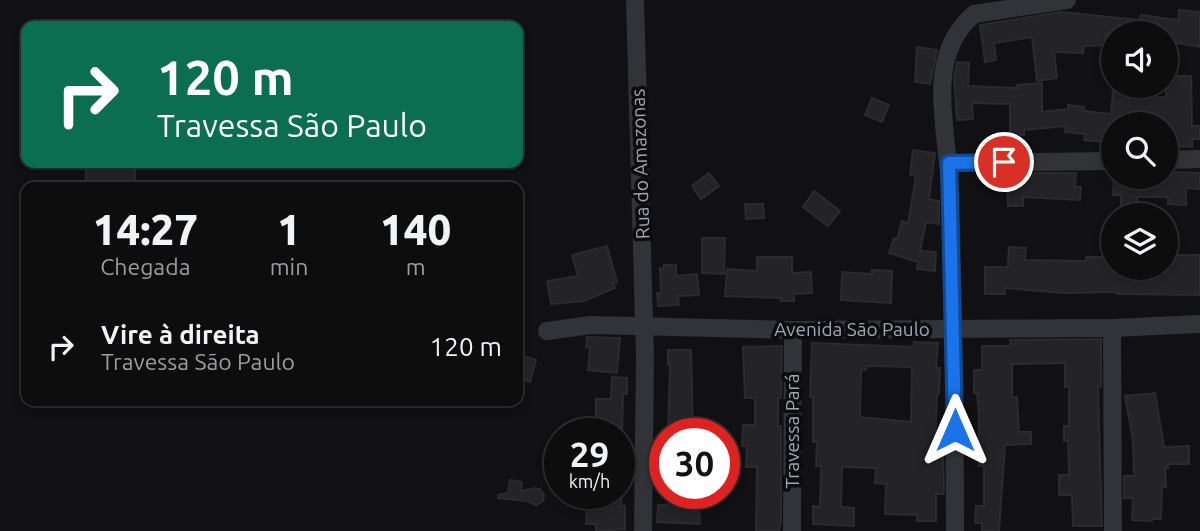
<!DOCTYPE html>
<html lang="pt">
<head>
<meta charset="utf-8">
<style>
  body { margin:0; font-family:Ubuntu,sans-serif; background:#1b1b1c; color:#f1f3f6; height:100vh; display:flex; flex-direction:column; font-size:26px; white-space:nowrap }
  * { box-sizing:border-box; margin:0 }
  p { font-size:23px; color:#9a9c9e }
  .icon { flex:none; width:38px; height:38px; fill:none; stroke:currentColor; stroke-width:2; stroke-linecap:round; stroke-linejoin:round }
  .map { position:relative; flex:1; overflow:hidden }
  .drawer { position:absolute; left:21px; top:182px; width:502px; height:224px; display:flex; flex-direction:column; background:#0d0d0e; border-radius:14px; box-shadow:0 4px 10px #0003,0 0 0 2px #2d2d2e }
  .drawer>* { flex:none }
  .banner { position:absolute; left:21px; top:21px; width:502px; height:147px; border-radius:14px; box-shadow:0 4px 10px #0003,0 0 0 2px #2d2d2e; background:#0b6e4f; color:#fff; overflow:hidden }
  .fabs { position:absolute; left:1101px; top:21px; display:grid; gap:14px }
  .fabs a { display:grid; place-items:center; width:77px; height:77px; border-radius:50%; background:#0d0d0e; box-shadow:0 4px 10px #0003,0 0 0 2px #2d2d2e; font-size:35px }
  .speed { position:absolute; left:544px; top:418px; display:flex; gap:14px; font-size:35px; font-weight:700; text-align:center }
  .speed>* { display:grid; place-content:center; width:91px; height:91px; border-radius:50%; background:#0d0d0e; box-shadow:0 4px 10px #0003,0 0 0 2px #2d2d2e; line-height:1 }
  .speed small { font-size:18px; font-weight:400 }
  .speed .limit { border:10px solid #d22; background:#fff; color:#111 }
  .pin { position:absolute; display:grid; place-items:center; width:60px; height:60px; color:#fff; margin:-30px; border:4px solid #fff; border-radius:50%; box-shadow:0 2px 7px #0007 }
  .me { position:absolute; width:77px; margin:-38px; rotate:0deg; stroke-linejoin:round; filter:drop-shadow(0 0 5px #0008) }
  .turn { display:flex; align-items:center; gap:24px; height:147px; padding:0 21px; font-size:32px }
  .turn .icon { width:91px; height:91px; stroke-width:2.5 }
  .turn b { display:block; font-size:49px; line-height:60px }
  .eta { display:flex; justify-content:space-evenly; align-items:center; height:119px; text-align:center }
  .eta b { font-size:42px; font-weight:800; line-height:49px }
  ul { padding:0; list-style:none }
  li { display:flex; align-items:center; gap:21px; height:91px; padding:0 21px }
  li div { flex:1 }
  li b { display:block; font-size:26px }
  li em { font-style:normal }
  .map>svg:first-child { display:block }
  .building { fill:#242427; stroke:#2b2b2f; stroke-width:2; fill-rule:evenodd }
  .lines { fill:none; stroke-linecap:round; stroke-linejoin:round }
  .minor { stroke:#323338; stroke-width:18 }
  .route-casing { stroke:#114b97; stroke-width:18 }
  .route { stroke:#1a73e8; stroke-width:12 }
  .labels { text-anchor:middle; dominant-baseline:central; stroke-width:7; stroke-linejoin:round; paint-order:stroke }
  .street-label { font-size:19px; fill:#a2a6b4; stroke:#0c0c0e }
</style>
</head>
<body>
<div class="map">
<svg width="1200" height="531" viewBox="0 0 1200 531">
  <rect width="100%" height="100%" fill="#111113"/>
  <!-- building -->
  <g class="building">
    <polygon points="1179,10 1200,12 1200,47 1172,42 1174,33 1106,33 1106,45 1084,46 1083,53 1054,52 1057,78 1037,81 1032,37 994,43 996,60 985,62 980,25 1061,12 1140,20 1141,15 1178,20"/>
    <polygon points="917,47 937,50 930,84 915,82"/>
    <polygon points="957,62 969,63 968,86 1018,88 1017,85 1042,83 1042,112 1068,109 1068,105 1084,107 1083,111 1111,114 1113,90 1129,92 1128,98 1166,97 1166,76 1191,76 1192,126 1200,126 1200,139 1192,139 1192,147 1166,146 1166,124 1108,124 1106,142 1084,140 1085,134 1065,132 1066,126 1024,130 1024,135 1010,135 1010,104 972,103 973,119 957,120 954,77"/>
    <polygon points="872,98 889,105 882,122 865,115"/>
    <polygon points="913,150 935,153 929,199 939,201 939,224 926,222 920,251 936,252 935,271 917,269 918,262 889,253 894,238 897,239 902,221 908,223 916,176 910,175"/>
    <polygon points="86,163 135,164 135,185 86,185"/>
    <polygon points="1169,172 1200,173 1200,189 1186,188 1186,205 1168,204 1168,197 1137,197 1137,215 1121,215 1121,195 1113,195 1114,177 1169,178"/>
    <polygon points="709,173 719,186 701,199 692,186"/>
    <polygon points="1033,173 1076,173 1075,187 1081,187 1080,200 1023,197 1023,206 1008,206 1007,176 1033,176"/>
    <polygon points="814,191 840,211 828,226 803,207"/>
    <polygon points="745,204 763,204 764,218 746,219"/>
    <polygon points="702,238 725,238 724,274 702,273"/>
    <polygon points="607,246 617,282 613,283 615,288 584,301 551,304 547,281 578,276 572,255"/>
    <polygon points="1009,247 1026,248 1025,260 1086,261 1086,257 1111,257 1111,268 1166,268 1166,255 1200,255 1200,295 1117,294 1117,292 1064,293 1005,288 1005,294 985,294 985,267 1008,267"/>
    <polygon points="757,257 792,257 792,273 811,272 812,293 794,294 794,301 781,301 781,298 725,296 727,269 757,271"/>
    <polygon points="664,265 676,265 676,276 697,274 699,295 678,296 679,305 658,306 657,293 661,293 660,268 664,269"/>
    <polygon points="872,270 892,271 891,303 841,300 842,272 872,274"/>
    <polygon points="587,337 620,338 617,373 588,370 590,348 586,347"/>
    <polygon points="1101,339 1101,387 1098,387 1102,526 1073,526 1072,495 1059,495 1059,475 1069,475 1068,441 1064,441 1064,426 1069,426 1069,387 1065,387 1065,363 1012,364 1012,397 1017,397 1019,432 1031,432 1031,444 1005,445 999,531 982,531 982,523 975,523 976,506 984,506 984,466 979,466 979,416 977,393 974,393 974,370 982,370 982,346 1011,346 1010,340"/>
    <path d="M914,342L938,343L936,368H940L939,394H937L935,450H943L944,492L943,494H936V521H917V515L885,514L886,484L875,483L876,468L842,467L841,507L854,508V526L813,524V506L820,507L821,466H816L817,442H813V397H810L812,343L914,347ZM866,366L912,367L911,422L860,417L861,370H866Z"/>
    <polygon points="782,346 781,398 778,398 778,426 781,426 781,522 779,531 756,531 757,467 746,467 747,446 742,446 743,425 755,425 755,398 745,398 743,347"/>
    <polygon points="668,350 691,350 693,434 668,434 670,365 668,365"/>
    <polygon points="518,354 536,360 530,382 518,378"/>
    <polygon points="612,377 627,378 627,394 623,394 622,434 596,434 596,399 611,399"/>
    <polygon points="1155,393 1164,447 1189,446 1189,464 1168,464 1168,468 1165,468 1166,487 1162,487 1161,519 1152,519 1152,521 1132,520 1133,498 1124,498 1124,476 1134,476 1133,440 1125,396"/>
    <polygon points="510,480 522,482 521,491 536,488 541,490 544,495 543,501 536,505 527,501 498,498 498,495 508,493"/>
    <polygon points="598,494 622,494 621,506 625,506 625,529 596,531 596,524 586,524 587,505 598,505"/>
    <polygon points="668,494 698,494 700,524 657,522 658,505 668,505"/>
  </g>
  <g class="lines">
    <!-- minor -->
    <g class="minor">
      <polyline points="635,0 645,357 643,531"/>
      <polyline points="1166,160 1200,159"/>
      <polyline points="949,163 1113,161"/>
      <polyline points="1112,328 1113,531"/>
      <polyline points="547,331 591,325 793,330 1112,328 1200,324"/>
      <polyline points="792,531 793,330"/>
      <path d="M955,531C955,418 953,304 950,191C949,154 937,99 945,64C949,45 959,27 974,14L1067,0"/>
    </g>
  </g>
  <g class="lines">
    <!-- route casing -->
    <g class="route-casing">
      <polyline id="route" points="955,430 949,163 1004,162"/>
    </g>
    <!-- route -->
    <use href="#route" class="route"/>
  </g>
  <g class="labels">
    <!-- street labels -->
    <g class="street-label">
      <text transform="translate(640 164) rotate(-92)">Rua do Amazonas</text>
      <text x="852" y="329">Avenida São Paulo</text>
      <text transform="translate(792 431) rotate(-90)">Travessa Pará</text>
    </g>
  </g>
</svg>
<div class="fabs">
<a><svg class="icon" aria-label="sound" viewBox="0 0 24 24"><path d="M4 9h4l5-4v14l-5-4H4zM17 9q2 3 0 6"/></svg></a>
<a><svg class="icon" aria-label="search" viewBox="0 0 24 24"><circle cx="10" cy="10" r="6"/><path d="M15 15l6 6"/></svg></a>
<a><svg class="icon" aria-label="layers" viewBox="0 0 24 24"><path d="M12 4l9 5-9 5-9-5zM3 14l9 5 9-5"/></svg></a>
</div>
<div class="speed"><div>29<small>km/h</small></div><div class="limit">30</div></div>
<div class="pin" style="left:1004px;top:162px;background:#d93025"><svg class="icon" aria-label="arrive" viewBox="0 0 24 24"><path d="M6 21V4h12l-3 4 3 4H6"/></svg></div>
<svg class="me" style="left:955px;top:430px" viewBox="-20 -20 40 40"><path d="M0-17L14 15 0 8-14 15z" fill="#1a73e8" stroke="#fff" stroke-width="4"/></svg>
<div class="banner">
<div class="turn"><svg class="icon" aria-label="right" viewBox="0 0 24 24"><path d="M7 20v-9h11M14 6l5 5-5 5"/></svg><div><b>120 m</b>Travessa São Paulo</div></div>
</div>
<section class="drawer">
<div class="eta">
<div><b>14:27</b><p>Chegada</p></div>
<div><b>1</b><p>min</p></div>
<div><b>140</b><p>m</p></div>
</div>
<ul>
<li><svg class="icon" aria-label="right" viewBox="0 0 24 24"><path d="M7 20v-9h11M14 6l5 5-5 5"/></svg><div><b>Vire à direita</b><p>Travessa São Paulo</p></div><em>120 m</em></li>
</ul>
</section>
</div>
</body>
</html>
